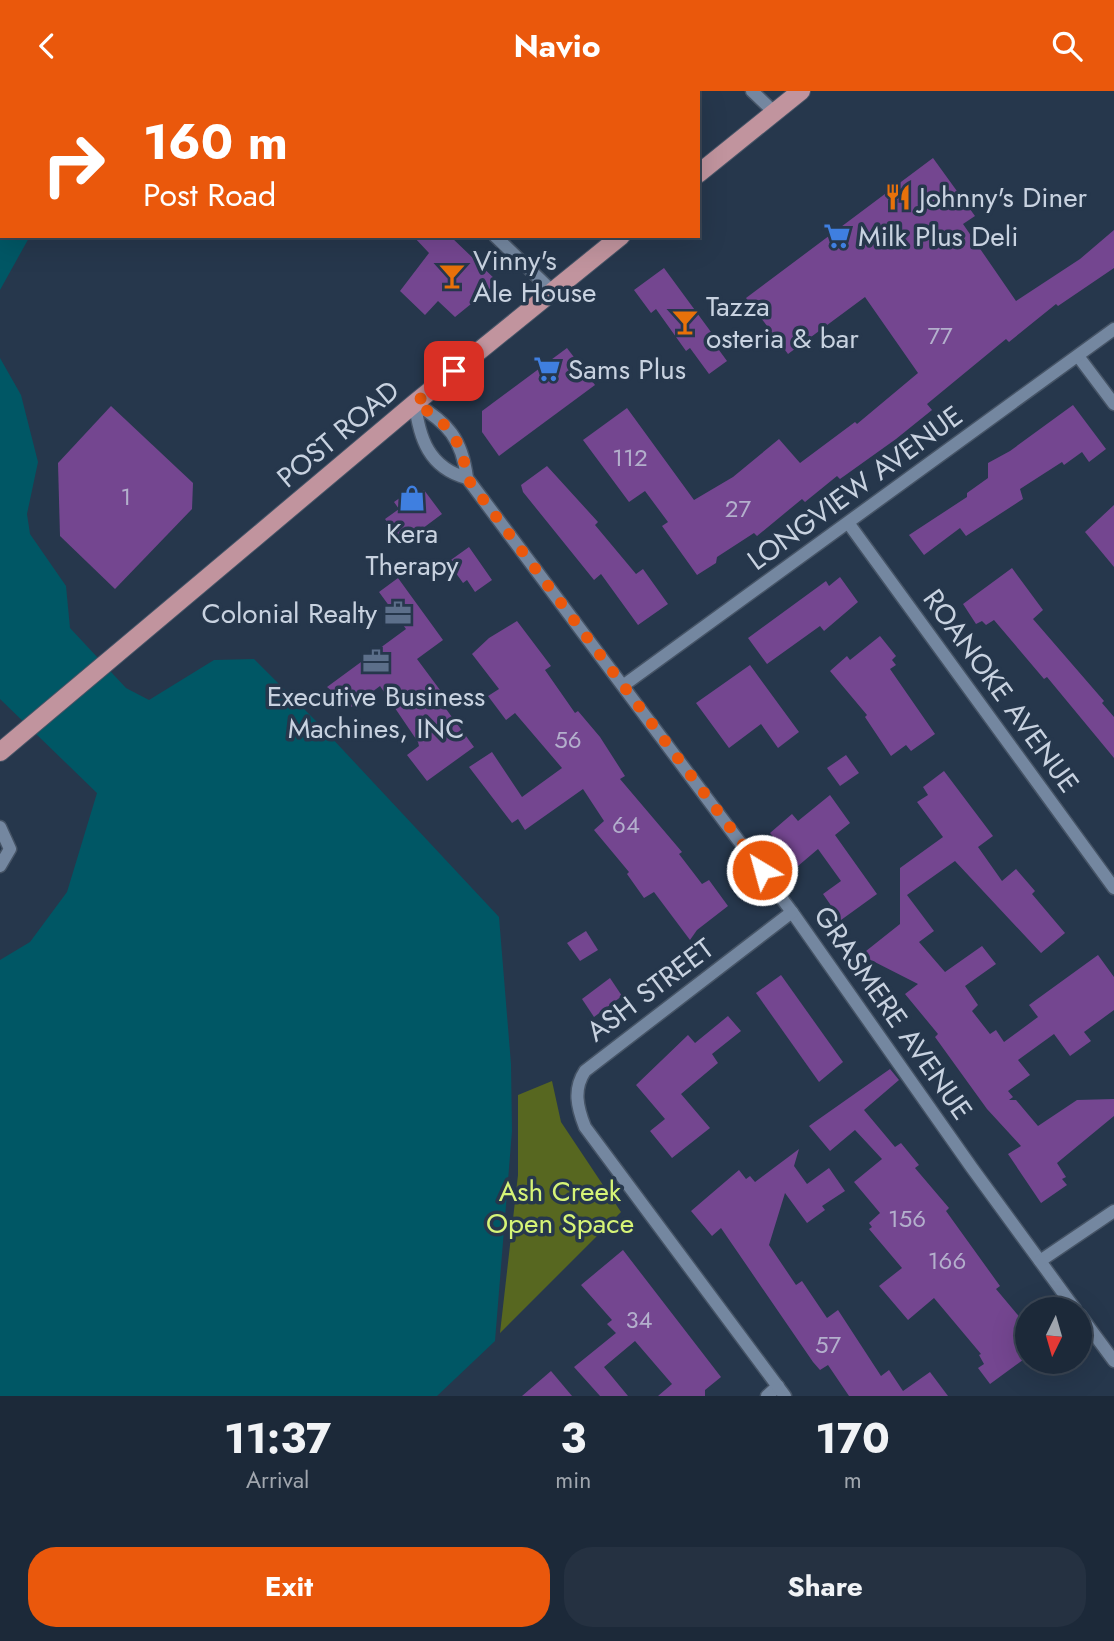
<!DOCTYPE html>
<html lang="en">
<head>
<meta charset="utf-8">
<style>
  body { margin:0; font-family:Jost,sans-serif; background:#253141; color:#f1f3f6; height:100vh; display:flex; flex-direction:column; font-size:26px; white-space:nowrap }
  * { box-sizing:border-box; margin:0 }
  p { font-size:23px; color:#a0a6ae }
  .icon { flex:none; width:38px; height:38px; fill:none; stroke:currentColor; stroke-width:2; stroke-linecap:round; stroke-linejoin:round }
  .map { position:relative; height:1305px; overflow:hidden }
  .sheet { display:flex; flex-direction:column; background:#1c2939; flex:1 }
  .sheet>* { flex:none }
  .top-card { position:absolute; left:0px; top:0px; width:700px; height:147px; box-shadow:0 7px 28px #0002,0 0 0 2px #3a4553; background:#ea580c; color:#fff; overflow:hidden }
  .needle { width:46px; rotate:185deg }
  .fabs { position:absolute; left:1015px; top:1206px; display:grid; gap:14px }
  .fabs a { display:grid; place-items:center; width:77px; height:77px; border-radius:50%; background:#1c2939; box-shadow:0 7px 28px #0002,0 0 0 2px #3a4553; font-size:35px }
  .pin { position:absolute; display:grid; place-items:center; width:60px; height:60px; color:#fff; margin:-30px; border-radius:14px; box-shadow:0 4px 10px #0006 }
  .me { position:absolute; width:77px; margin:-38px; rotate:323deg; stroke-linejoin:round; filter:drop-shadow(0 0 5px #0008) }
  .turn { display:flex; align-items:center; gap:24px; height:147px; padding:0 28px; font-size:32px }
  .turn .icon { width:91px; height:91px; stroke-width:2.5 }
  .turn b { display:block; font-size:49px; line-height:60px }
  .eta { display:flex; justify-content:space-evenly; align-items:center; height:119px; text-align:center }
  .eta b { font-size:42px; font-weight:700; line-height:49px }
  .primary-button { display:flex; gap:14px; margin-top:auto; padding:14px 28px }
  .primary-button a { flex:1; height:80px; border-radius:28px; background:#ea580c; color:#fff; font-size:28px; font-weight:700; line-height:80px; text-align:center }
  .primary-button a+a { background:#253141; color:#f1f3f6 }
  header { display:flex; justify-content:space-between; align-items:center; height:91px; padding:0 28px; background:#ea580c; color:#fff; font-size:32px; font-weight:700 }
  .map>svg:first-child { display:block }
  .green { fill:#576720 }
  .water { fill:#005765 }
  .building { fill:#744690 }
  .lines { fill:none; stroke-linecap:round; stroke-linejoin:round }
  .minor-casing { stroke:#465466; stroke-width:15 }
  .major-casing { stroke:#465466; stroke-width:20 }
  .minor { stroke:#7487a0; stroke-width:12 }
  .major { stroke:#c1949e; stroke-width:18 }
  .route { stroke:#ea580c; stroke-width:12; stroke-dasharray:0 21.6 }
  .labels { text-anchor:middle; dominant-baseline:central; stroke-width:7; stroke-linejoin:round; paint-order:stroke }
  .number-label { font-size:24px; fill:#b3afcc }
  .poi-label { font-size:28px; fill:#c8d2e0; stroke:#26374c; text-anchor:start }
  .street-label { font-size:28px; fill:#c8d2e0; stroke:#26374c }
  .park-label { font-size:28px; fill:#d6f477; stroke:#26374c }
</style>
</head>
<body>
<header><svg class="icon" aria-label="back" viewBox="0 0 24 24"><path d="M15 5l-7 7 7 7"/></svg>Navio<svg class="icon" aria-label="search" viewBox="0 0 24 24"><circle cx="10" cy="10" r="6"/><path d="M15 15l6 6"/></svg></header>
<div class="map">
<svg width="1114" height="1305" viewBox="0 0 1114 1305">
  <rect width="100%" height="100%" fill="#26374c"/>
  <!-- green -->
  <polygon class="green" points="552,990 561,1031 621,1121 500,1242 518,1084 518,1004"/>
  <!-- water -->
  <g class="water">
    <polygon points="0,0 160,0 2,2 2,145 30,145 0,199"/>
    <polygon points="0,267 21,304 38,371 27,423 30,443 66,495 70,537 126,597 149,609 214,569 254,568 315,629 499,826 511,973 512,1040 495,1250 437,1305 0,1305 0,869 30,851 67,801 97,702 0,608"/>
  </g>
  <!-- building -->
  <g class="building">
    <polygon points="933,67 975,125 963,133 1016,210 1080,168 1114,139 1114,177 1058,215 1056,213 1009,251 1006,248 927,313 932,319 896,348 840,388 837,385 805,411 802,408 757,445 754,442 717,466 716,472 697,484 662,435 668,431 645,400 629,411 583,349 627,317 694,409 733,386 779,348 800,372 855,331 857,333 918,282 865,206 788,263 746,207"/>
    <polygon points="413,145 450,145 498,191 455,226 438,210 425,224 400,200 429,162"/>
    <polygon points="664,177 711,241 708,244 727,270 709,283 690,257 686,260 656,218 651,222 634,199"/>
    <polygon points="567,257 595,294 499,365 482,341 482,320"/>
    <polygon points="1073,314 1106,358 1089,371 1082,361 1064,374 1062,371 1020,398 1023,408 966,445 960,437 924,464 909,444 967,406 967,402 988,387 988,372 1010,360"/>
    <polygon points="111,315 193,392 192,418 115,498 60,445 58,372"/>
    <polygon points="547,375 598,431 595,434 636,483 643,478 668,513 638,534 601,483 594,489 523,401 521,394"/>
    <polygon points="414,397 418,403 424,399 442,423 403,452 385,428 399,418 394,411"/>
    <polygon points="1114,414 1114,476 1085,441"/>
    <polygon points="469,456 492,489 475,501 467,489 463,492 448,471"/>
    <polygon points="1012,477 1043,519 1033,528 1104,610 1102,612 1114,626 1114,667 1047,586 1044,588 994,529 986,534 982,530 976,533 963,513"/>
    <polygon points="840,486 858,511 824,540 820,535 767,573 748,547 826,490 829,495"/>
    <polygon points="398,487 443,549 417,568 440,599 435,603 474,656 427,690 407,664 419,655 418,651 380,595 352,616 327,596 406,538 379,501"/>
    <polygon points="517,530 551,575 545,579 575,622 578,620 600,646 625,685 620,688 682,761 679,763 702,793 709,789 728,815 697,839 690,849 654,801 644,807 627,783 629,781 594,739 604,730 583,698 525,739 518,728 512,732 469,676 492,661 522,706 562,677 515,622 506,629 488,605 499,598 472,563 489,547"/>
    <polygon points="880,545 896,565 892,569 896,574 890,578 935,643 911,660 906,654 891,665 865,626 867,624 830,580 847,565 850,569"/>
    <polygon points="750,574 799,641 778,657 761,633 729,657 696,612"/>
    <polygon points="846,664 859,682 840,695 827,677"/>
    <polygon points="944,680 993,745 978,756 1002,790 1016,778 1035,800 1032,803 1065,842 1041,862 955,770 907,804 934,840 919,851 945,881 982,855 996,873 965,895 978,914 972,920 990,943 996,939 1004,951 1038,926 1029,914 1098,864 1114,886 1114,919 1084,941 1091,950 1070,965 1054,943 1018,969 1030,984 1008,1000 1013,1006 1009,1009 1016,1009 1038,1035 1077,1009 1114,1008 1114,1025 1057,1072 1066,1086 1062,1088 1067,1094 1041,1112 1008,1063 1021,1055 987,1018 935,946 938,943 905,903 918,893 861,864 900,833 900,777 943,746 917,711 928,704 923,696"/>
    <polygon points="830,704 850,732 835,744 877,803 841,829 823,803 841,790 818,758 798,775 770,742 792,723 798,730"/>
    <polygon points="586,840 598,859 580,870 567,852"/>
    <polygon points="781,884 843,971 819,991 756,902"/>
    <polygon points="610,887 622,905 594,926 582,908"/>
    <polygon points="728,925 741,940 712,963 718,972 681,1003 710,1037 672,1067 650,1040 665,1028 636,994 688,944 695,952"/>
    <polygon points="890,978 899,989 864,1019 895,1056 901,1052 919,1074 915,1077 949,1117 946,1120 1000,1195 996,1198 1027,1235 1027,1266 990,1293 978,1277 984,1273 979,1264 981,1263 934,1207 908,1229 879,1195 902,1177 869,1138 872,1136 869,1132 880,1122 854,1091 882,1068 855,1039 830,1060 809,1035"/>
    <polygon points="799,1058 794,1075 807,1093 829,1077 845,1100 822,1115 825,1119 807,1132 785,1102 769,1154 796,1194 802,1190 827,1227 838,1219 881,1285 889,1279 903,1300 930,1281 948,1305 849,1305 828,1274 820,1279 813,1271 721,1137 712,1145 691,1120 739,1079 746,1088 750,1085 755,1091"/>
    <polygon points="623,1159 721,1286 705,1299 705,1305 658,1305 672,1293 635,1250 604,1276 628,1305 600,1305 574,1276 616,1242 607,1233 612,1229 581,1194"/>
    <polygon points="551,1280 572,1305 522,1305"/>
  </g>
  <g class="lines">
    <!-- minor casing -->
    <g class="minor-casing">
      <g id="minor">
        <polyline points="344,0 345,2"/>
        <polyline points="752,0 774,21"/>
        <polyline points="495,145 552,200"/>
        <polyline points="1078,265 1114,313"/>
        <path d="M415,312C448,332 462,348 467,387L792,821L972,1077L1075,1218"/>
        <path d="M415,312C419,347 429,377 467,387"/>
        <polyline points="849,433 1114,797"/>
        <polyline points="624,594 1114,238"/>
        <polyline points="0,736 10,758 0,775"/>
        <polyline points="1040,1170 1114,1120"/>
        <polyline points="1080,1224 1114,1270"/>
        <polyline points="767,1305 778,1295"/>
        <path d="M785,1305L585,1036C577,1016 573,998 585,980L792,821"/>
      </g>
    </g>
    <!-- major casing -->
    <g class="major-casing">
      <g id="major">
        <polyline points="698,83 801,0"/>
        <polyline points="0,661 415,312 621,145"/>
      </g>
    </g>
    <!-- minor -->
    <use href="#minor" class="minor"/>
    <!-- major -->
    <use href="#major" class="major"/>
  </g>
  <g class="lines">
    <!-- route -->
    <path class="route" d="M454,280L415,312C448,332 462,348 467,387L762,779"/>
  </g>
  <!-- icons -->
  <defs>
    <g id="restaurant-bare" transform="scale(2.1)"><path d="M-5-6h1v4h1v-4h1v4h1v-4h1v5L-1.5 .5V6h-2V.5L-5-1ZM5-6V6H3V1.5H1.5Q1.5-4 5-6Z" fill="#e8710a" stroke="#26374c" stroke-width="2.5" paint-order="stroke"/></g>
    <g id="supermarket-bare" transform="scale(2.1)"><path d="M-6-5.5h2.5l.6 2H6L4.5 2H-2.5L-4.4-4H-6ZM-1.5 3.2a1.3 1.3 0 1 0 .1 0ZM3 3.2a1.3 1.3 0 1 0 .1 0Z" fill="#3f7fe0" stroke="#26374c" stroke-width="2.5" paint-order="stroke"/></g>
    <g id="bar-bare" transform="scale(2.1)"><path d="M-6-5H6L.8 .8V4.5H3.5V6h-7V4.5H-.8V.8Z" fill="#e8710a" stroke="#26374c" stroke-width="2.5" paint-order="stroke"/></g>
    <g id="shop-bare" transform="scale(2.1)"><path d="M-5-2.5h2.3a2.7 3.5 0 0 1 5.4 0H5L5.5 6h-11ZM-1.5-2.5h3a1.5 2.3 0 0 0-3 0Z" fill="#3f7fe0" stroke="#26374c" stroke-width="2.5" paint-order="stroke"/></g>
    <g id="office-bare" transform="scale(2.1)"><path d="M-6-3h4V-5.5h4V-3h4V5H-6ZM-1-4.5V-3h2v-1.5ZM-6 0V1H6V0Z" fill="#5c6f8a" stroke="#26374c" stroke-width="2.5" paint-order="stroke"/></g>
  </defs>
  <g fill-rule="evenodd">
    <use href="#restaurant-bare" x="898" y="106"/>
    <use href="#supermarket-bare" x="837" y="145"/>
    <use href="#bar-bare" x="452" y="185"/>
    <use href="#bar-bare" x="685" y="231"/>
    <use href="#supermarket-bare" x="547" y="278"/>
    <use href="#shop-bare" x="412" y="407"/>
    <use href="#office-bare" x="398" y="522"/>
    <use href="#office-bare" x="376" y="570"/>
  </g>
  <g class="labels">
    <!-- number labels -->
    <g class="number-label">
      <text x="940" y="244">77</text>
      <text x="630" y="366">112</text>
      <text x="126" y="405">1</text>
      <text x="738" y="417">27</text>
      <text x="568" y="648">56</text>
      <text x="626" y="733">64</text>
      <text x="907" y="1127">156</text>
      <text x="947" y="1169">166</text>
      <text x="639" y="1228">34</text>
      <text x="828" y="1253">57</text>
    </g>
    <!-- poi labels -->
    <g class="poi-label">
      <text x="919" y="106">Johnny's Diner</text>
      <text x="858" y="145">Milk Plus Deli</text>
      <text x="473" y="169">Vinny's<tspan x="473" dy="32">Ale House</tspan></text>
      <text x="706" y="215">Tazza<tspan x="706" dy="32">osteria &amp; bar</tspan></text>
      <text x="568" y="278">Sams Plus</text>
      <text x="412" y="442" text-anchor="middle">Kera<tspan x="412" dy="32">Therapy</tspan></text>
      <text x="377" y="522" text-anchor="end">Colonial Realty</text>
      <text x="376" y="605" text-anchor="middle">Executive Business<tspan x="376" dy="32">Machines, INC</tspan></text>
    </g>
    <!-- street labels -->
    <g class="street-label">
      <text transform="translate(338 343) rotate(-40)">POST ROAD</text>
      <text transform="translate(855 397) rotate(-36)">LONGVIEW AVENUE</text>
      <text transform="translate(1001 600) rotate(54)">ROANOKE AVENUE</text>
      <text transform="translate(650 899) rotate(-37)">ASH STREET</text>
      <text transform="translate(893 922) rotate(55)">GRASMERE AVENUE</text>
    </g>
    <!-- park labels -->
    <g class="park-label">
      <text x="560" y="1100">Ash Creek<tspan x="560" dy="32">Open Space</tspan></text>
    </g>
  </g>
</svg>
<div class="fabs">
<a><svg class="needle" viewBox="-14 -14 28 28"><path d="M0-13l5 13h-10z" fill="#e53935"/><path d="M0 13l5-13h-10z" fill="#a0a6ae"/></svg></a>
</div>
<div class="pin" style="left:454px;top:280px;background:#d93025"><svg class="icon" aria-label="arrive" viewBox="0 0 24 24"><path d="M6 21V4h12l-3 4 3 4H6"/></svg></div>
<svg class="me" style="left:762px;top:779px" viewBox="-20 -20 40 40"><circle r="17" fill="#ea580c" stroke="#fff" stroke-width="3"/><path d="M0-11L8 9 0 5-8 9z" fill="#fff"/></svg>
<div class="top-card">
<div class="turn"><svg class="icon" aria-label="right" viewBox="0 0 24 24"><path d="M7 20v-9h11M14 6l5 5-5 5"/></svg><div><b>160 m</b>Post Road</div></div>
</div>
</div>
<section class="sheet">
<div class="eta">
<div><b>11:37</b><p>Arrival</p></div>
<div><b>3</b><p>min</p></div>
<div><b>170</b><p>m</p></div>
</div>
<div class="primary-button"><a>Exit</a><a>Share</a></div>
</section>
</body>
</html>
